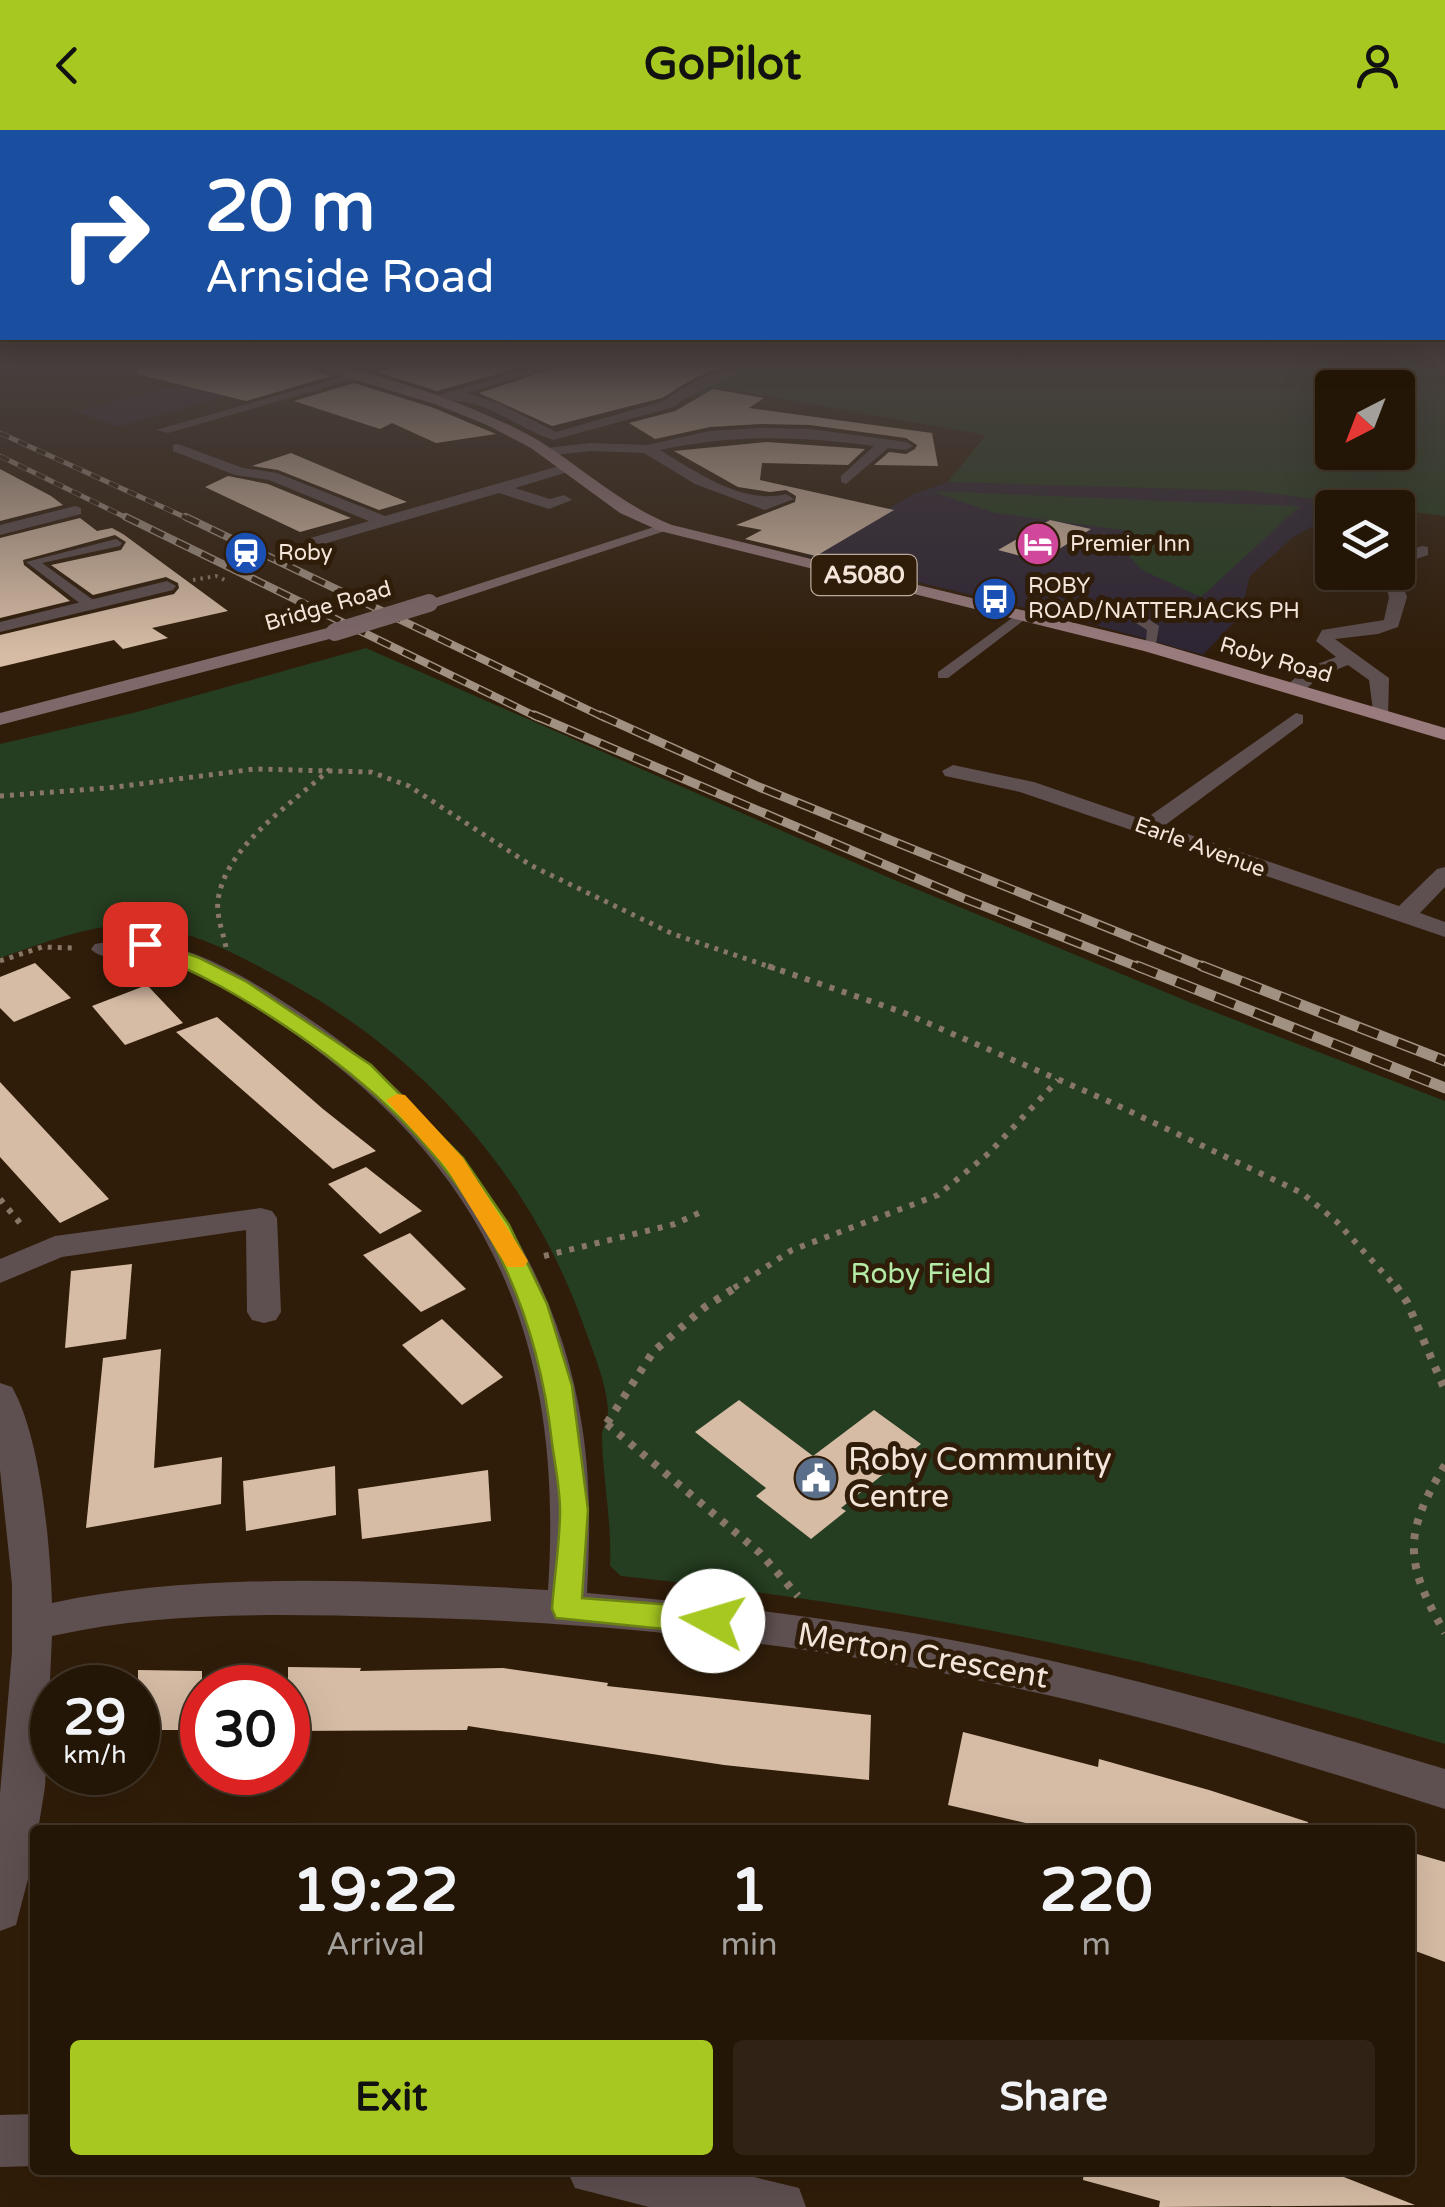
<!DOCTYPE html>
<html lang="en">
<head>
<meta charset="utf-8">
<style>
  body { margin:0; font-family:"Varela Round",sans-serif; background:#302315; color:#f1f3f6; height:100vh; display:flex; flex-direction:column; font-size:38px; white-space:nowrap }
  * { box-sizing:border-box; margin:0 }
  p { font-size:32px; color:#a39f9b }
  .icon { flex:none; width:55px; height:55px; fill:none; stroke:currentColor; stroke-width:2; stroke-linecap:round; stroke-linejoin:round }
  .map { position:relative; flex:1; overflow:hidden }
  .drawer { position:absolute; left:30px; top:1695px; width:1385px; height:350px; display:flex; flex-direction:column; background:#241607; border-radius:10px; box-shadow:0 10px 40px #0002,0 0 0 2px #413528 }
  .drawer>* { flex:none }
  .top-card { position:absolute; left:0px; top:0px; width:1445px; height:210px; box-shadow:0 10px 40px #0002,0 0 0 2px #413528; background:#1a4fa0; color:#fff; overflow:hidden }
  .needle { width:65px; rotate:222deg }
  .fabs { position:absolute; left:1315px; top:240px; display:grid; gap:20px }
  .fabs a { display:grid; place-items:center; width:100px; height:100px; border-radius:10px; background:#241607; box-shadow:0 10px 40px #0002,0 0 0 2px #413528; font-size:50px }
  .speed { position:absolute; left:30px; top:1535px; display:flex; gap:20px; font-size:50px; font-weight:700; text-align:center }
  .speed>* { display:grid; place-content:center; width:130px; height:130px; border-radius:50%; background:#241607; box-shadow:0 10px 40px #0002,0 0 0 2px #413528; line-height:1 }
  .speed small { font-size:25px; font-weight:400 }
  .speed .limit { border:15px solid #d22; background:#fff; color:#111 }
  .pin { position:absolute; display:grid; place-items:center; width:85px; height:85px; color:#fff; margin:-42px; border-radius:20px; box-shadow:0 5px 15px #0006 }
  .me { position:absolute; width:110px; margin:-55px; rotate:276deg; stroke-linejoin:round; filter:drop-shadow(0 0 8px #0008) }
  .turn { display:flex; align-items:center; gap:35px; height:210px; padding:0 40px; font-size:45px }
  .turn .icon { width:130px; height:130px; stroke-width:2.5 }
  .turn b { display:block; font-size:70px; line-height:85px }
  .eta { display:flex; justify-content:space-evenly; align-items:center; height:170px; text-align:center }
  .eta b { font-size:60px; font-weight:700; line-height:70px }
  .cta { display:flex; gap:20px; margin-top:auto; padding:20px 40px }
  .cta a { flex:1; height:115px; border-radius:10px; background:#a6c820; color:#111; font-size:40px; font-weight:700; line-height:115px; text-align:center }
  .cta a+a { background:#302315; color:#f1f3f6 }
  header { display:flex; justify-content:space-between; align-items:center; height:130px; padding:0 40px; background:#a6c820; color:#111; font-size:45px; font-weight:700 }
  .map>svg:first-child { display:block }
  .commercial { fill:#2e2534 }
  .green { fill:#253d20; fill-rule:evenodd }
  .building { fill:#d6bca5 }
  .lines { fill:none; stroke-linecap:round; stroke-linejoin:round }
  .path-far3 { stroke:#887767; stroke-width:4; stroke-dasharray:2.5 5; stroke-linecap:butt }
  .path-far2 { stroke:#887767; stroke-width:5; stroke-dasharray:4 6; stroke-linecap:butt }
  .path-far1 { stroke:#887767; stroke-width:6; stroke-dasharray:5 8; stroke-linecap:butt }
  .path { stroke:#887767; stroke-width:8; stroke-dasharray:6 9; stroke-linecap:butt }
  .lane { fill:#5e4f50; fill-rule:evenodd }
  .street { fill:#5e4f50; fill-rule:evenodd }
  .secondary { fill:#7f6869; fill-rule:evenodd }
  .primary { fill:#997b7d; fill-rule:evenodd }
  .rail-far3-casing { stroke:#a19182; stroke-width:5 }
  .rail-far2-casing { stroke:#a19182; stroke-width:8 }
  .rail-far1-casing { stroke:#a19182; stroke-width:9 }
  .rail-casing { stroke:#a19182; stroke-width:11 }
  .rail-far3 { stroke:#301d09; stroke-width:4; stroke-dasharray:10; stroke-linecap:butt }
  .rail-far2 { stroke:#301d09; stroke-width:5; stroke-dasharray:14; stroke-linecap:butt }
  .rail-far1 { stroke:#301d09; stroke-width:6; stroke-dasharray:18; stroke-linecap:butt }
  .rail { stroke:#301d09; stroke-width:8; stroke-dasharray:21; stroke-linecap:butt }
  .secondary-bridge { stroke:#7f6869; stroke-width:18 }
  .route { fill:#a6c820; stroke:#6c8215; stroke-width:2.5 }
  .slow { fill:#f59e0b }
  .labels { text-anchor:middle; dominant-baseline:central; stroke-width:10; stroke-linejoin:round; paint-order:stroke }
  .far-poi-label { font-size:22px; fill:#f3e5d9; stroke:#301d09; text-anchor:start }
  .far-street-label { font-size:22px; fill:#f3e5d9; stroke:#301d09 }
  .shield { fill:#301d09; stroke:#b8a99b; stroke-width:2.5 }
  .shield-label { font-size:25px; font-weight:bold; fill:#f3e5d9 }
  .park-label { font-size:28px; fill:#b3eba7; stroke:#301d09 }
  .near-poi-label { font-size:32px; fill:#f3e5d9; stroke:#301d09; text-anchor:start }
  .near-street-label { font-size:32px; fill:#f3e5d9; stroke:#301d09 }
</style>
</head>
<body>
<header><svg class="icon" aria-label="back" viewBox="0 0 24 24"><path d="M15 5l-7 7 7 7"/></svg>GoPilot<svg class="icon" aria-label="person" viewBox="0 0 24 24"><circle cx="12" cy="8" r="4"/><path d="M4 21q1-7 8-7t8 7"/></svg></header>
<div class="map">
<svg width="1445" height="2077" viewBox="0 0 1445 2077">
  <rect width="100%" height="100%" fill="#301d09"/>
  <!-- commercial -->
  <g class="commercial">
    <polygon points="264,233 312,241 118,297 76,281"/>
    <polygon points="948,352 1252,361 1351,374 1332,378 1332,385 1292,408 1250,446 1240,486 1203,525 1088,493 805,425 914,364"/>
  </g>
  <!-- green -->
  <g class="green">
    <path d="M764,233H1445V386L1252,361L948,352L986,305L721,258L691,268L685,267ZM1332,258H1398V322H1332Z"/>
    <path d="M932,361C1055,366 1177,372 1300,376L1201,467L1142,440L1120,417L1131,401L995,383Z"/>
    <path d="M366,518L892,749L1194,874L1445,971V1614C1168,1530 908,1476 621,1446L610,1436C612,1393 603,1351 602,1308C601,1298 609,1289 608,1279C606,1253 594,1224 585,1199C534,1054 434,936 300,859C255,834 199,801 146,796C95,791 48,812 0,828V614L133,583Z"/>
  </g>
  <!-- building -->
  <g class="building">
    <polygon points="138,233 296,233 331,246 246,271 137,244"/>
    <polygon points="410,233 535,233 437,261 377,242"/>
    <polygon points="570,233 733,233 696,247 662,268 552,296 479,263"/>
    <polygon points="354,253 434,278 496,304 436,313 392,293 380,299 294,271"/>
    <polygon points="713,259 764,268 749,278 932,303 938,336 874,335 889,322 906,324 915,319 917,315 906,308 810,295 761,294 710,297 655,309 629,293 675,281"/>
    <polygon points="767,312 865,319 848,335 762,333 760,350 894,380 816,426 745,409 762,400 736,395 795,372 796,366 786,360 770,362 738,357 674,321"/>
    <polygon points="291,323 407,372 379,380 278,340 252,336"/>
    <polygon points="0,339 51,366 63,375 0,391"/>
    <polygon points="228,346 268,354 351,388 300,402 205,357"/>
    <polygon points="80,388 97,401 112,398 123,404 228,481 152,498 168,508 123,519 114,510 0,537 0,505 174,464 179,458 178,453 166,447 93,465 51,435 121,420 126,412 115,405 23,430 24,435 70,471 0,488 0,408"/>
    <polygon points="1050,390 1091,399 1040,431 998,420"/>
    <polygon points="35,833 71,868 14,892 0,878 0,847"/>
    <polygon points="147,855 183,893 125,915 92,876"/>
    <polygon points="217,887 323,979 376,1021 333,1039 176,902"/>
    <polygon points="0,952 109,1069 60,1093 0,1027"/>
    <polygon points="366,1037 422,1081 380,1104 328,1054"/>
    <polygon points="410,1103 466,1159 421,1182 363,1125"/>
    <polygon points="132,1134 126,1209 65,1218 71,1141"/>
    <polygon points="442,1189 503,1247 462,1275 402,1215"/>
    <polygon points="161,1219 154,1338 222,1327 221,1374 86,1398 103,1228"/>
    <polygon points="739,1270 813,1326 874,1280 921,1314 841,1378 846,1381 811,1409 756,1366 766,1358 695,1302"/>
    <polygon points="335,1336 336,1385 246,1401 243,1351"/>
    <polygon points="488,1340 491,1391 362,1409 358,1359"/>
    <polygon points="288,1537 361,1538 360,1541 503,1538 608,1553 607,1556 871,1585 869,1650 724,1635 468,1596 467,1600 288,1601"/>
    <polygon points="138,1540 202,1541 202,1600 138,1600"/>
    <polygon points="963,1602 1098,1637 1099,1629 1209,1660 1308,1692 1307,1700 1056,1700 948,1675"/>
    <polygon points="1410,1722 1445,1732 1445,1832 1410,1819"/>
    <polygon points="1084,2040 1326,2040 1415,2075 1159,2077 1160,2071 1083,2050"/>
  </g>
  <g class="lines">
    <!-- path-far3 -->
    <polyline class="path-far3" points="193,450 216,446 225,450"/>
    <!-- path-far2 -->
    <g class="path-far2">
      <polyline points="0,666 108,658 255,639 371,642 409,656 532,736 673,804 776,839"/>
      <path d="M226,817C223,802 216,786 218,770C226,715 292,674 330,639"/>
      <polyline points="0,831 42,817 73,818"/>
    </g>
    <!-- path-far1 -->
    <g class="path-far1">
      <polyline points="768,836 902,882 1108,971 1302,1063 1337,1092 1397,1158"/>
      <polyline points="0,1069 25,1099"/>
      <polyline points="544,1126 675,1094 701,1082"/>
      <polyline points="734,1158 792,1120 938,1065 989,1023 1058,950"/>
    </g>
    <!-- path -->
    <g class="path">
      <polyline points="1396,1156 1407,1172 1445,1260"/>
      <polyline points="607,1293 653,1222 705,1177 738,1156"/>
      <polyline points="607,1294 760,1423 798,1466"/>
      <path d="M1445,1335C1403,1404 1404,1432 1445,1503"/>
    </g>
    <!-- lane -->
    <g class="lane">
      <polygon points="116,409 122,413 120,416 42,433 96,472 96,478 86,478 26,432"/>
      <polygon points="1119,476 1129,476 1159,496 1155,520 1145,520 1147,500 1119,482"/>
      <polygon points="1023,480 1030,484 1028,487 948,548 938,548 938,542"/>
    </g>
    <!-- street -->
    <g class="street">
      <path d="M547,233H566L467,263L500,274L556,302L664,271C687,252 733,232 762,233L685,268L674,277L553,310C512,296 477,261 432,273L425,269Z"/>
      <polygon points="352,244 363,247 168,303 156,300"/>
      <path d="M761,298L810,299L906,312L913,316L906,320L888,318L846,354L841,352V346L874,316C800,306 733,304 660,320C696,342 743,375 786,364L794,369L765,380L695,354L644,323L591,321L546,326L539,322L546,318L591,313L647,315L710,301Z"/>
      <polygon points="178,314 243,338 277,343 385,386 566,334 571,335 571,341 515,358 550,369 564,365 572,370 549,379 499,363 313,417 307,415 307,409 369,391 269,350 235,345 173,321 173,315"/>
      <polygon points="75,376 81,378 81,384 0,405 0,395"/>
      <polygon points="1422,416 1428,417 1428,425 1398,435 1398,424"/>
      <polygon points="1398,441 1407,467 1398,497 1378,504 1335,509 1389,548 1388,588 1374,588 1369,550 1348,535 1321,546 1301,563 1287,563 1287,555 1307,538 1336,527 1316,511 1322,500 1384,490 1389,467 1382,442"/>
      <polygon points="167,451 176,456 173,460 0,502 0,492"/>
      <polygon points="1296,583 1303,585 1303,593 1164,696 1399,776 1437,739 1445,737 1445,757 1420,783 1445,792 1445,807 1020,662 945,646 942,641 953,635 1034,652 1144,690"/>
      <path d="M126,809C194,813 250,849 305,886C446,981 557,1124 582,1296C591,1352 590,1407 587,1463C728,1475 869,1492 1007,1521C1155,1552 1300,1595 1445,1639V1679C1298,1632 1151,1586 1000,1555C800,1512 596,1491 392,1487C279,1484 163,1481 52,1506L45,1657L38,1700H35V1722L16,1795L0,1801V1664L12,1522V1454L0,1340V1253L12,1257C41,1308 50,1414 52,1473C206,1440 391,1451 548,1460C567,1179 467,1002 225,859C200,844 171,827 141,825C125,824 102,832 91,819L95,814Z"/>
      <polygon points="261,1078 272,1081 277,1088 281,1182 276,1190 264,1193 252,1190 247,1182 246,1100 62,1127 0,1153 0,1129 55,1106"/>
      <polygon points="35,1984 35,2036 0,2037 0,1985"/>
      <polygon points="567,2040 725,2040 799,2058 806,2077 649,2077 575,2058"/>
    </g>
    <!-- secondary -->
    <g class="secondary">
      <polygon points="660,395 674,398 435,477 423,477 420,473"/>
      <polygon points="335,496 344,502 341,506 0,595 0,583"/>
    </g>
    <!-- primary -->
    <path class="primary" d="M300,233C354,230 493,282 541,312C585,340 622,375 672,395L1157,513L1445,598V610L1144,521L660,401L620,383L531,318L487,295L435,274Z"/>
    <!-- rail-far3 casing -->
    <g class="rail-far3-casing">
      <g id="rail-far3">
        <polyline points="0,303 191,390"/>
        <polyline points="0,326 131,390"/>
      </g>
    </g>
    <!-- rail-far2 casing -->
    <g class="rail-far2-casing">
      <g id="rail-far2">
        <polyline points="126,387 539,588"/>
        <polyline points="186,387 605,588"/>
      </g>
    </g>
    <!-- rail-far1 casing -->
    <g class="rail-far1-casing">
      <g id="rail-far1">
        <polyline points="534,585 963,768 1143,839"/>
        <polyline points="600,585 759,657 1209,839"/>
      </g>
    </g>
    <!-- rail casing -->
    <g class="rail-casing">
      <g id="rail">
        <polyline points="1137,836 1445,958"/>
        <polyline points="1202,836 1445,931"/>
      </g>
    </g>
    <!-- rail-far3 -->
    <use href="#rail-far3" class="rail-far3"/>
    <!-- rail-far2 -->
    <use href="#rail-far2" class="rail-far2"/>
    <!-- rail-far1 -->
    <use href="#rail-far1" class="rail-far1"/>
    <!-- rail -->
    <use href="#rail" class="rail"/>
    <!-- secondary-bridge -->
    <polyline class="secondary-bridge" points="335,502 429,473"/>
  </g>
  <!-- sky -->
  <linearGradient id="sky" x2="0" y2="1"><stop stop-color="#1a1005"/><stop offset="0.45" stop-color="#48403e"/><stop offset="1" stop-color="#48403e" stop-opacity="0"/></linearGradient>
  <rect width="1445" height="523" fill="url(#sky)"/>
  <!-- route -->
  <path class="route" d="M145,809L197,827L247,852L371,935L463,1028L509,1095L547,1174L572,1256L588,1380L582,1468L713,1478L724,1482L728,1491L724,1500L713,1504L556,1488L552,1479C554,1447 560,1413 560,1381C560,1359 555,1335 552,1313C532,1132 447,1006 297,904C246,869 197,840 138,819V810Z"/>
  <!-- slow -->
  <polygon class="slow" points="397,964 405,965 463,1028 528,1131 524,1137 507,1137 446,1037 386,970"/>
  <!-- icons -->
  <defs>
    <g id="hotel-disc" transform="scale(2.25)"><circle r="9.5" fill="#d1479c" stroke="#301d09"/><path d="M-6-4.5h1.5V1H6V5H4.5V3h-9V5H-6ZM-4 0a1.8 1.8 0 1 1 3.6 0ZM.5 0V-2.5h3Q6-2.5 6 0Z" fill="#fff"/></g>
    <g id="station-disc" transform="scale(2.25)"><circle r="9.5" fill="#1a4fb4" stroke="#301d09"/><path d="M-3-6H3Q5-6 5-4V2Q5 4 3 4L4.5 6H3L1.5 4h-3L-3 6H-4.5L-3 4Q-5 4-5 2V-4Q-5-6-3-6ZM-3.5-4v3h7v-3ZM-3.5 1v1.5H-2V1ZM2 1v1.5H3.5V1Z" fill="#fff"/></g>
    <g id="bus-disc" transform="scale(2.25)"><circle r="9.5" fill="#1a4fb4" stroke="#301d09"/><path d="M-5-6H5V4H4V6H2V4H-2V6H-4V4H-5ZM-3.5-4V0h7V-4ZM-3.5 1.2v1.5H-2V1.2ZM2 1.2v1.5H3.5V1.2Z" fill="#fff"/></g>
    <g id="civic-disc" transform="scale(2.25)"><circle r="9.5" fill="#5c6f8a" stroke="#301d09"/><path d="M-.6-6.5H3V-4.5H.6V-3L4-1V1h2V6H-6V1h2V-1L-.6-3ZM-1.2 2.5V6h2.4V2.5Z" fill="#fff"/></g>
  </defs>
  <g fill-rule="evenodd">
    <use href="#hotel-disc" x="1038" y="414"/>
    <use href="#station-disc" x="246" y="423"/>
    <use href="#bus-disc" x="995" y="469"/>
    <use href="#civic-disc" x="816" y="1348"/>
  </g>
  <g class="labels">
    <!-- far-poi labels -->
    <g class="far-poi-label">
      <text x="1070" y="414">Premier Inn</text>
      <text x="278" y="423">Roby</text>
      <text x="1028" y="456">ROBY<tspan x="1028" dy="25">ROAD/NATTERJACKS PH</tspan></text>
    </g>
    <!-- far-street labels -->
    <g class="far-street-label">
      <text transform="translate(328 476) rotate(-16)">Bridge Road</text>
      <text transform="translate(1276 530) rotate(16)">Roby Road</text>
      <text transform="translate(1200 717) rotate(20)">Earle Avenue</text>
    </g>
    <!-- shield labels -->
    <rect class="shield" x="811.5" y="425" width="105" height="40" rx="8"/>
    <g class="shield-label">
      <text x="864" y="445">A5080</text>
    </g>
    <!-- park labels -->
    <g class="park-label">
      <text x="921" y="1144">Roby Field</text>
    </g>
    <!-- near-poi labels -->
    <g class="near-poi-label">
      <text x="848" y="1330">Roby Community<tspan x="848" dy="37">Centre</tspan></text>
    </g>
    <!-- near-street labels -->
    <g class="near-street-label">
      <text transform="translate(923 1526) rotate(10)">Merton Crescent</text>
    </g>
  </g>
</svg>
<div class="fabs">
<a><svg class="needle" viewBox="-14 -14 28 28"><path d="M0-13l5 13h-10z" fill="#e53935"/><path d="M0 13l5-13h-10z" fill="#a39f9b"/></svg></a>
<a><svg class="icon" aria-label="layers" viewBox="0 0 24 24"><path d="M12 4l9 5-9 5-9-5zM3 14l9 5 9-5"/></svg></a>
</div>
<div class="speed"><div>29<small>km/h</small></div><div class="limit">30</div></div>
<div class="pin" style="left:145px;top:814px;background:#d93025"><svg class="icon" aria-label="arrive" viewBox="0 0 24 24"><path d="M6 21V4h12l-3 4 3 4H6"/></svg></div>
<svg class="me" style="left:713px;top:1491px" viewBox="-20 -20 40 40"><circle r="19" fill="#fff"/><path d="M0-13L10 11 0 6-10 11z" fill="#a6c820"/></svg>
<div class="top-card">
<div class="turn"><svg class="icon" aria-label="right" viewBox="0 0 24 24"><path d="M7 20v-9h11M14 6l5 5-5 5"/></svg><div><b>20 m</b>Arnside Road</div></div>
</div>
<section class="drawer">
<div class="eta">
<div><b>19:22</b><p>Arrival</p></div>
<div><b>1</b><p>min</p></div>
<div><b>220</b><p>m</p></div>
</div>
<div class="cta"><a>Exit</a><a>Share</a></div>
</section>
</div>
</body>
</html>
